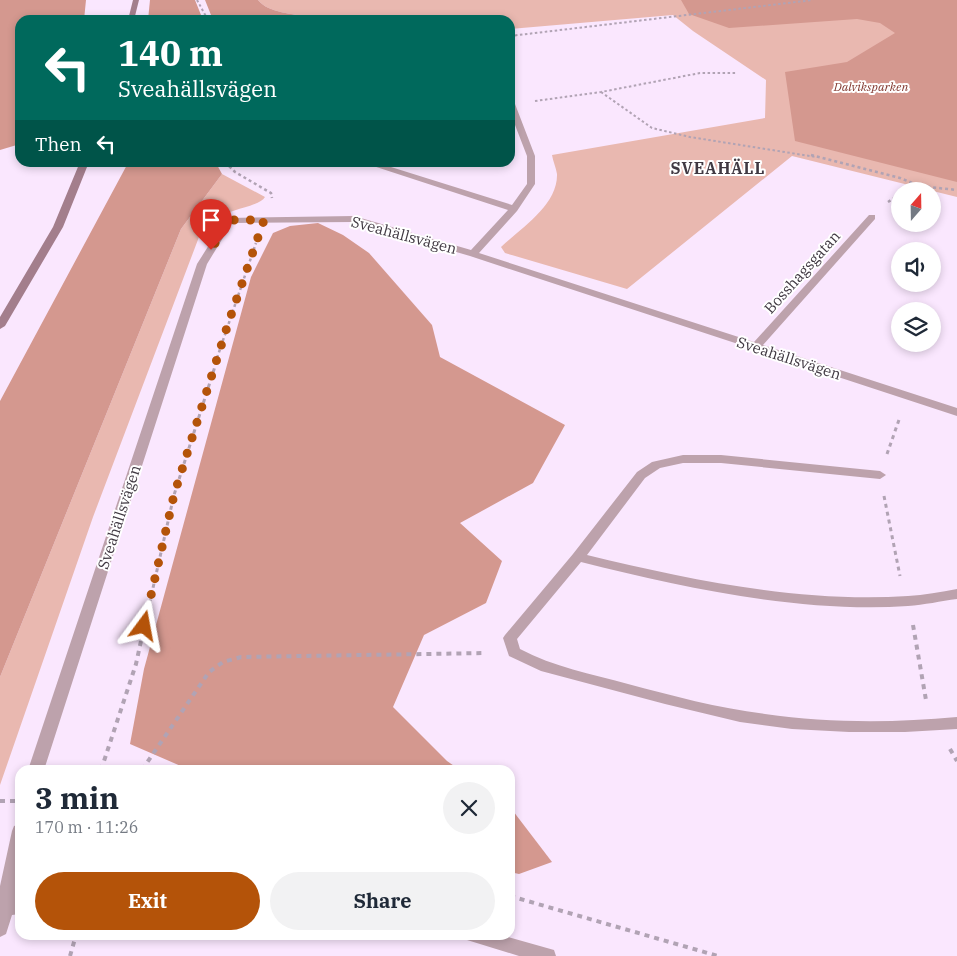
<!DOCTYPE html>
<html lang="en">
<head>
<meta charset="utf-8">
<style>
  body { margin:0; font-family:"IBM Plex Serif",serif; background:#f2f2f3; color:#1f2937; height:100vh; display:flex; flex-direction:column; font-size:19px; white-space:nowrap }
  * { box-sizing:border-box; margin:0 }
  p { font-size:16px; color:#747a83 }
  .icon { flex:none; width:28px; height:28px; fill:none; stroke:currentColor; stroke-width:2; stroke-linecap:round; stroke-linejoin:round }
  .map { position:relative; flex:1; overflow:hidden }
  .panel { position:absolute; left:15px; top:765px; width:500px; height:175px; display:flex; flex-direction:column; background:#fff; border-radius:15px; box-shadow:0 2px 8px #0003 }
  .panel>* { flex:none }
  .guide { position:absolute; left:15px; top:15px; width:500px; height:152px; border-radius:15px; box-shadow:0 2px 8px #0003; background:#00695c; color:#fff; overflow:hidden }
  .needle { width:32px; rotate:20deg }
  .fabs { position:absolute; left:891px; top:182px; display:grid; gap:10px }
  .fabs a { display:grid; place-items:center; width:50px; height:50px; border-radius:50%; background:#fff; box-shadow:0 2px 8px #0003; font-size:25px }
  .pin { position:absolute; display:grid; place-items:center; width:42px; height:42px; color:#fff; margin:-51px -21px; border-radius:50% 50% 50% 0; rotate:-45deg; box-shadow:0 0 5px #0007 }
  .pin .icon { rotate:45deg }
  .me { position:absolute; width:55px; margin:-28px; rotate:13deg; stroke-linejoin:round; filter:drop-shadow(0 0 4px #0008) }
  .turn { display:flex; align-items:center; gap:18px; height:105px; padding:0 20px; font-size:22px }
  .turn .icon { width:65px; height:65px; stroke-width:2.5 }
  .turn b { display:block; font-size:35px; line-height:42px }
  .then { display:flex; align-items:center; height:48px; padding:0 20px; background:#0003; gap:10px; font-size:19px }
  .round { display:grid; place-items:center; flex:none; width:52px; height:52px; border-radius:26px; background:#f2f2f3 }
  .overview { display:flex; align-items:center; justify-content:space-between; height:85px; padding:0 20px }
  h1 { font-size:30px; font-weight:800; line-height:38px }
  .button { display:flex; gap:10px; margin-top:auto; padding:10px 20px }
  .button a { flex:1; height:58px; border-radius:30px; background:#b45309; color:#fff; font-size:20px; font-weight:800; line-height:58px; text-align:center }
  .button a+a { background:#f2f2f3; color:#1f2937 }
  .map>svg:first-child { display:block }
  .green { fill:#e9b8b0 }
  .forest { fill:#d4988f }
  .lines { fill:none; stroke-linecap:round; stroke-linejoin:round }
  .path-far3 { stroke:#b1a3b4; stroke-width:2; stroke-dasharray:2.5 2.5; stroke-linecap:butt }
  .path-far2 { stroke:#b1a3b4; stroke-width:2.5; stroke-dasharray:3 3; stroke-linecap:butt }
  .path-far1 { stroke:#b1a3b4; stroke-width:3; stroke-dasharray:4 4; stroke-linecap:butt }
  .path { stroke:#b1a3b4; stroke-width:4; stroke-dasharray:5 5; stroke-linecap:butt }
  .street { fill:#bda2ac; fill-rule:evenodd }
  .secondary { fill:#a37e8c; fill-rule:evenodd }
  .route { stroke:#b45309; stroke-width:9; stroke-dasharray:0 16.2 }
  .labels { text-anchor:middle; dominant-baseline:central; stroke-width:4; stroke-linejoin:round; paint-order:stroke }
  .far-park-label { font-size:12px; font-style:italic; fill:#81372e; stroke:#fff }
  .street-label { font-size:15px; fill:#403942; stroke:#fff }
  .far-district-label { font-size:16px; font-weight:bold; letter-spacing:1px; fill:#403942; stroke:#fff }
</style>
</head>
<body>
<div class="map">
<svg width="957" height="956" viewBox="0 0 957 956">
  <rect width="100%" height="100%" fill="#fae7fe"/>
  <!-- green -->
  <g class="green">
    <path d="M258,0H957V197L792,156L627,289L505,253L501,247C521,228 558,205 557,174C556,168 553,161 552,155L765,118L766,80L693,31L673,15L510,29V20H314L310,17C294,14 268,13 258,0Z"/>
    <path d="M222,174L265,197C258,209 219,208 202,229L93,517L0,785V677L181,229Z"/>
  </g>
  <!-- forest -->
  <g class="forest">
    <polygon points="0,0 86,0 84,20 20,20 20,144 0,150"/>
    <polygon points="150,0 195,0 203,20 148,20"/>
    <path d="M205,0H258C268,13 294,14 310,17L314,20H213Z"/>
    <polygon points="681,0 957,0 957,182 795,141 785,72 847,62 895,33 880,23 857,19 729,28 689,14"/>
    <polygon points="128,163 216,163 222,174 181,229 0,677 0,401"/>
    <polygon points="318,223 343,235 369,253 432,325 440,357 565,425 533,483 460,523 502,561 486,603 424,635 393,707 447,761 460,770 190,770 130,744 144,669 251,277 273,233 290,226"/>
    <polygon points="510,807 552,862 519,874 510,872"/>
  </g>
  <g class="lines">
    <!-- path-far3 -->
    <g class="path-far3">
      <polyline points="197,0 208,20"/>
      <polyline points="510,36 813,0"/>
      <polyline points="601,92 652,128 690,137 816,157"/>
      <polyline points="535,101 601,92 700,73 737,73"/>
    </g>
    <!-- path-far2 -->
    <g class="path-far2">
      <polyline points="811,155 900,178 920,186"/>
      <polyline points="225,162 235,172 271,193 272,198"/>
      <polyline points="904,191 920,186 957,190"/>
      <polyline points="888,202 900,194"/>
      <polyline points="217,358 256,243"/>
    </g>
    <!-- path-far1 -->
    <g class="path-far1">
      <polyline points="887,454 900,417"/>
      <polyline points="884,496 900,576"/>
      <polyline points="146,619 174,495 218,357"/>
    </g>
    <!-- path -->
    <g class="path">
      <polyline points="913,625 926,700"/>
      <polyline points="950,749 957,761"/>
      <polyline points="101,770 136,664 146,618"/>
      <polyline points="142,770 209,672 223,662 241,657 486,653"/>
      <polyline points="0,801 20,801"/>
      <polyline points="510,896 718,956"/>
      <polyline points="70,956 76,935"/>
    </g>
    <!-- street -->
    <g class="street">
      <polygon points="510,102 515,104 535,156 535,184 517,211 479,253 754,342 869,215 875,215 875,219 763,345 957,408 957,416 470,256 353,222 232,223 207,264 44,770 28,770 197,264 226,218 354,216 471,250 508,210 361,162 375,162 512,205 527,184 527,156 510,112"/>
      <path d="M683,455H721L880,471L886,475L880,479L721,463H683L660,468L645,478L587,555C690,580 801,603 908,596C924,595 941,592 957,589V599C941,601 924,605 908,606C801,613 684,588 581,562L517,639L520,649C554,667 591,674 628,684C673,696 718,708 765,714C828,723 893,723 957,717V729L905,732H849L792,729L740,722L665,704L541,671L509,656L503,638L505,635L573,554L637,472L652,462Z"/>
      <polygon points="20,824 20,874 15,900 20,900 20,914 12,915 6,934 0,937 0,886 12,831 14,826"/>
      <polygon points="464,935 501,935 554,950 556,956 519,956 467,940"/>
    </g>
    <!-- secondary -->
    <g class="secondary">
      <polygon points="133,0 139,0 134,20 128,20"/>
      <polygon points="80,162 89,162 63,227 5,326 0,329 0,317 53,227"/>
    </g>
  </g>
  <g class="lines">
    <!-- route -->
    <polyline class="route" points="144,626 174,495 228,324 264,220 229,220 211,250"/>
  </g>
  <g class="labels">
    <!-- far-park labels -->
    <g class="far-park-label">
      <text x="871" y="86">Dalviksparken</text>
    </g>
    <!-- street labels -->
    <g class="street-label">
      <text transform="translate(404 235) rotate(15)">Sveahällsvägen</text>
      <text transform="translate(802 272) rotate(-48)">Bosshagsgatan</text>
      <text transform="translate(789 358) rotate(18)">Sveahällsvägen</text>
      <text transform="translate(119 517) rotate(-72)">Sveahällsvägen</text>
    </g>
    <!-- far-district labels -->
    <g class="far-district-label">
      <text x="718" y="168">SVEAHÄLL</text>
    </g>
  </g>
</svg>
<div class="fabs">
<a><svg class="needle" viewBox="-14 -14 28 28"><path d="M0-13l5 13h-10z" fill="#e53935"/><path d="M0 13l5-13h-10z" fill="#747a83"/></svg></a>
<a><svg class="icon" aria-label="sound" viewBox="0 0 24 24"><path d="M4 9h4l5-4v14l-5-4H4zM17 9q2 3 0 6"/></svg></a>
<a><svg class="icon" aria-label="layers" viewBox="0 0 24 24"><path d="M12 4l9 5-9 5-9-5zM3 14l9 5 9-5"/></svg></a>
</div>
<div class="pin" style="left:211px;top:250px;background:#d93025"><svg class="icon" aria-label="arrive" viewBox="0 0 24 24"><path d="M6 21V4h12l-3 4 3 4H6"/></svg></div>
<svg class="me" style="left:144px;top:626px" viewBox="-20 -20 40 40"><path d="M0-17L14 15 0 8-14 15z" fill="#b45309" stroke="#fff" stroke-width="4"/></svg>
<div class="guide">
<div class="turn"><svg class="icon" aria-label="left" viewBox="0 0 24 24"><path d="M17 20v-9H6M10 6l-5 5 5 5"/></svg><div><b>140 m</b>Sveahällsvägen</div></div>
<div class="then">Then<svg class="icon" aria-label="left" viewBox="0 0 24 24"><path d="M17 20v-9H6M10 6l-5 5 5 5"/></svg></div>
</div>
<section class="panel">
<div class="overview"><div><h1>3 min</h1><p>170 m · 11:26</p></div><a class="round"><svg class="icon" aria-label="close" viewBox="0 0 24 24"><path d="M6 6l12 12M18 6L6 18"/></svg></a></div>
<div class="button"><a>Exit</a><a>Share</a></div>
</section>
</div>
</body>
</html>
